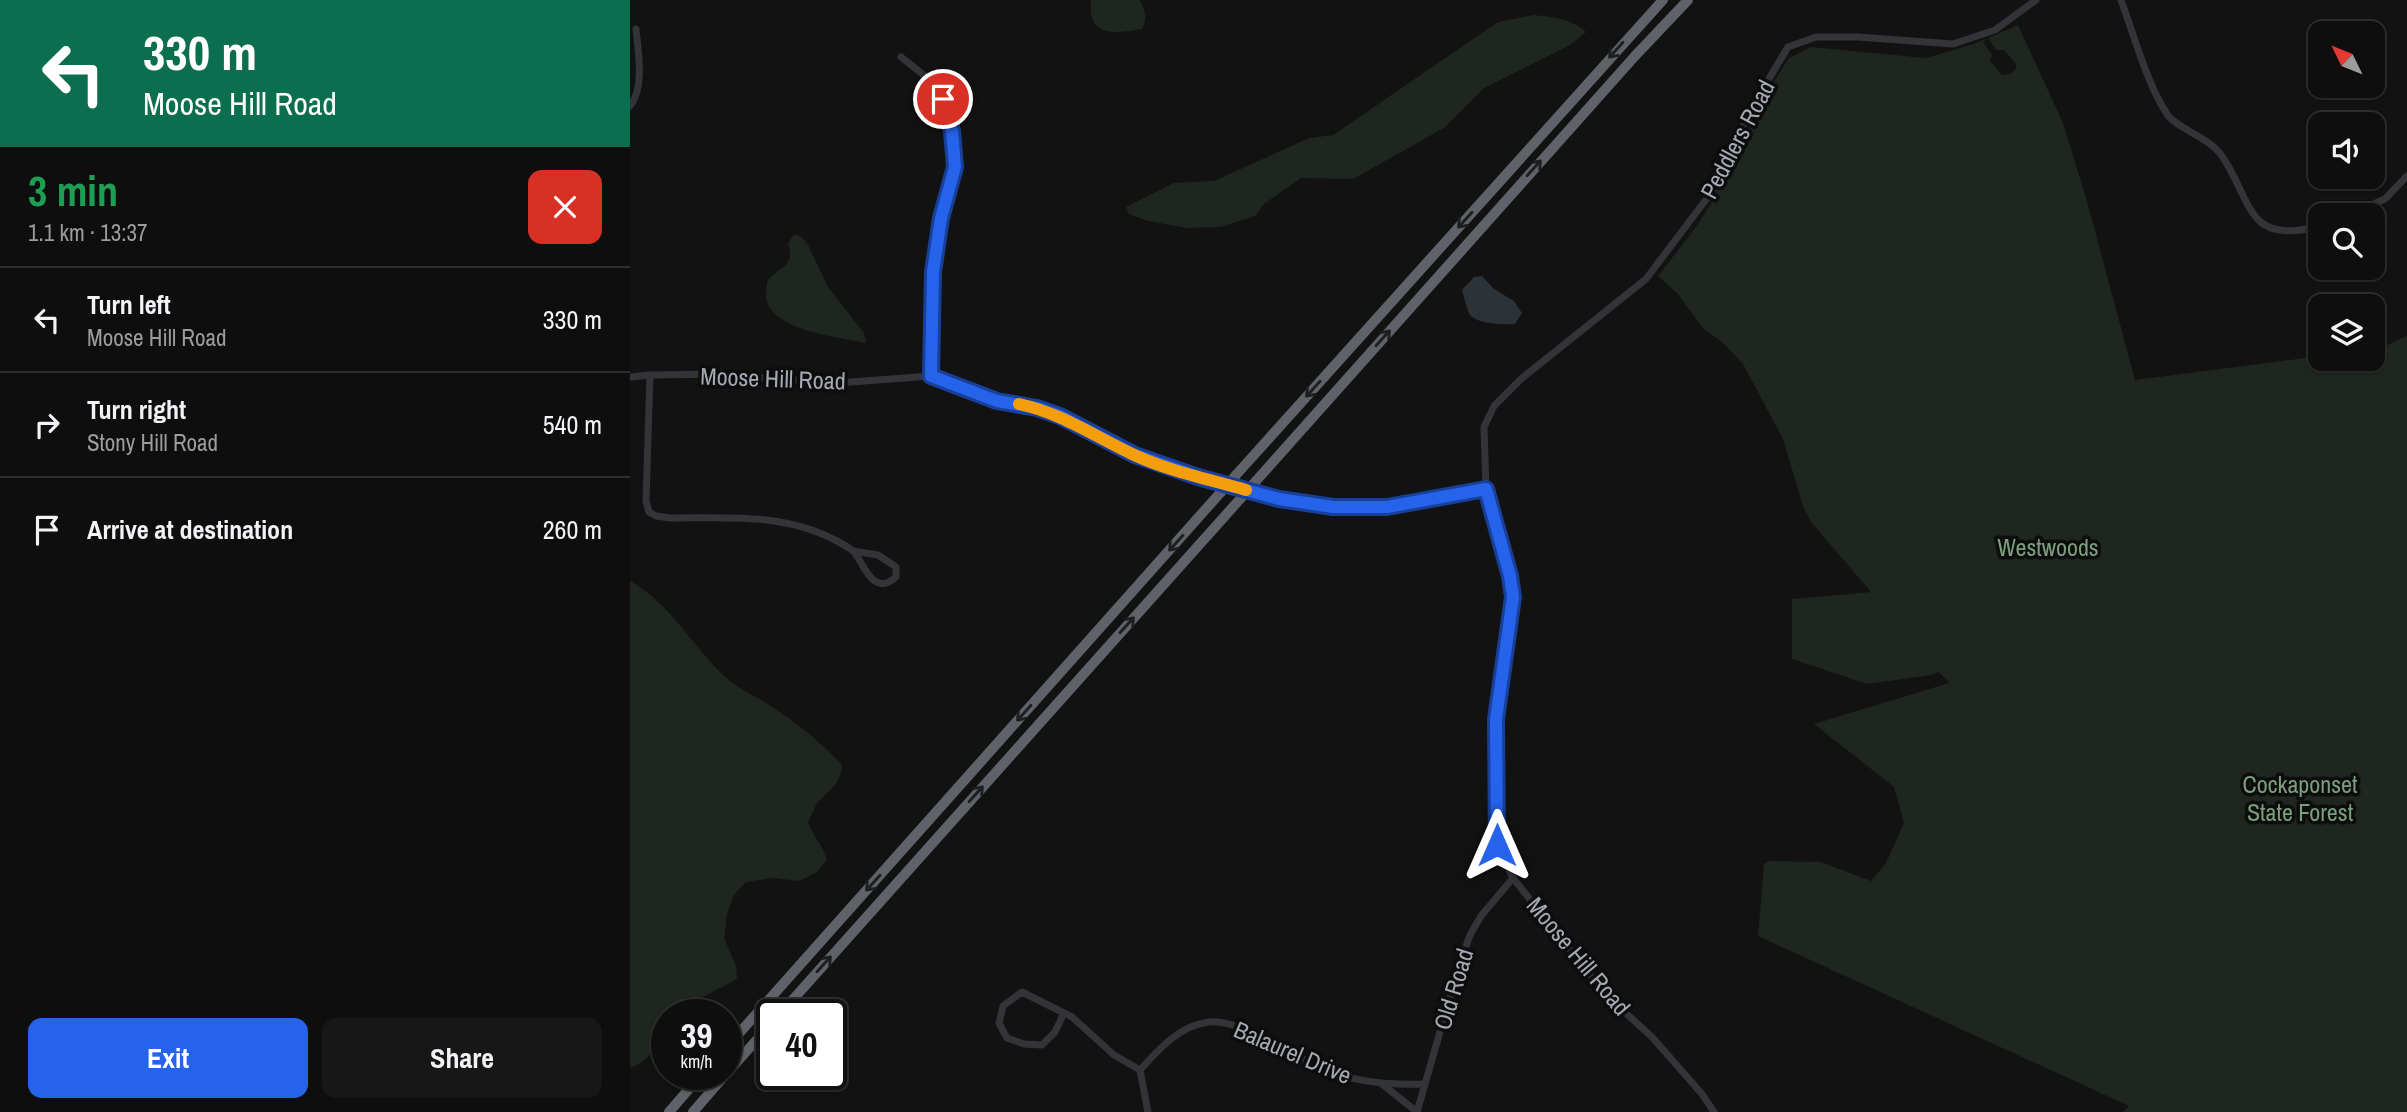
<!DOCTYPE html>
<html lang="en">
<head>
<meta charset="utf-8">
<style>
  body { margin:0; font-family:"Archivo Narrow",sans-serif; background:#171717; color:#f1f3f6; height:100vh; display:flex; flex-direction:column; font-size:26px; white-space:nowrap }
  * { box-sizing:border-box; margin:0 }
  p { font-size:23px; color:#9b9c9e }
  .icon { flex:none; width:38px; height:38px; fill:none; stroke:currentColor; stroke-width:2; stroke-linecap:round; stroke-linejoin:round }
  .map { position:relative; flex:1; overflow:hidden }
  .panel { display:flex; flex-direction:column; background:#0e0e0e; width:630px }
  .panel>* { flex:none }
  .banner { background:#0b6e4f; color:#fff; overflow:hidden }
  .needle { width:46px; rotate:313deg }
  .tools { position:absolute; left:1678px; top:21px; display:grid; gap:14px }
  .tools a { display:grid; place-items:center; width:77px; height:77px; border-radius:14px; background:#0e0e0e; box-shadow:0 2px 5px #0004,0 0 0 2px #2e2e2e; font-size:35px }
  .speed { position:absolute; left:21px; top:999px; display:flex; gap:14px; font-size:35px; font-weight:700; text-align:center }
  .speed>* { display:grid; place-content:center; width:91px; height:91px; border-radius:50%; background:#0e0e0e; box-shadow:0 2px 5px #0004,0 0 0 2px #2e2e2e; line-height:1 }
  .speed small { font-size:18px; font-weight:400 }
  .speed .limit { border:4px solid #111; border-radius:10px; background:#fff; color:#111 }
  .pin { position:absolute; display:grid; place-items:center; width:60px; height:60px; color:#fff; margin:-30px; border:4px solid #fff; border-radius:50%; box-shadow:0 2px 7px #0007 }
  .me { position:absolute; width:77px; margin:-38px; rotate:0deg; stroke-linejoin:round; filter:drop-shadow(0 0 5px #0008) }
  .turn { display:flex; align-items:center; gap:24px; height:147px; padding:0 28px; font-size:32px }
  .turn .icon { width:91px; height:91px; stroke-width:2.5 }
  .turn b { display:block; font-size:49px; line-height:60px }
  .round { display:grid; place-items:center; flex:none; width:74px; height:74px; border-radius:14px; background:#171717 }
  .headline { display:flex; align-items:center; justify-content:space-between; height:119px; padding:0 28px }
  h1 { font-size:42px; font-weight:700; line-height:52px; color:#1e9e55 }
  .cta { display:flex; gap:14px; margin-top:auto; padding:14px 28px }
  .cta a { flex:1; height:80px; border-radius:14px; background:#2563eb; color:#fff; font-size:28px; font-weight:700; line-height:80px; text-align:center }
  .cta a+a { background:#171717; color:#f1f3f6 }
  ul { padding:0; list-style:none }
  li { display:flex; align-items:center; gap:21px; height:105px; padding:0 28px; border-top:2px solid #2e2e2e }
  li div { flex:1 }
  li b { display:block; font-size:26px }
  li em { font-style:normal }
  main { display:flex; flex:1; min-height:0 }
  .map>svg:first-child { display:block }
  .green { fill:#1e261f; fill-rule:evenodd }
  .water { fill:#2b3238 }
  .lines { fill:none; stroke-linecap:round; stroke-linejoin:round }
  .minor { stroke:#333438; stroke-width:7 }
  .highway { stroke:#5f6269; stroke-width:10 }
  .highway-bridge { stroke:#5f6269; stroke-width:10 }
  .oneway { stroke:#1d1e20 }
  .route-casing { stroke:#184099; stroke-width:18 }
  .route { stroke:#2563eb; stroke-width:12 }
  .slow { stroke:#f59e0b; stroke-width:12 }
  .labels { text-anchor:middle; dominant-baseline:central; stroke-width:7; stroke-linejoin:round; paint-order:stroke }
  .street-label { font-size:24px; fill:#a4a9b3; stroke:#0d0d0e }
  .park-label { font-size:24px; fill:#7b9e7d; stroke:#0d0d0e }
</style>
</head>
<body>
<main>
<section class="panel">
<div class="banner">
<div class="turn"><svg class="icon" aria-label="left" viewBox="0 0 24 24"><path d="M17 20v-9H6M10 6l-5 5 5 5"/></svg><div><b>330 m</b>Moose Hill Road</div></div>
</div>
<div class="headline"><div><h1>3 min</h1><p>1.1 km · 13:37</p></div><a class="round" style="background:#d93025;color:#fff"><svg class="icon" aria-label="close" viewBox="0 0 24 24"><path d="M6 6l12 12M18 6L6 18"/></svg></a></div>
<ul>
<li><svg class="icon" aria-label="left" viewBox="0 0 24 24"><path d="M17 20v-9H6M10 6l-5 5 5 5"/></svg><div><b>Turn left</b><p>Moose Hill Road</p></div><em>330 m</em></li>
<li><svg class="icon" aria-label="right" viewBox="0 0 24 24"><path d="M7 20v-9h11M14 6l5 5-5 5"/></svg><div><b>Turn right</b><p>Stony Hill Road</p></div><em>540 m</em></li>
<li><svg class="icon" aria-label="arrive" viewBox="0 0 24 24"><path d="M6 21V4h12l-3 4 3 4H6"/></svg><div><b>Arrive at destination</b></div><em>260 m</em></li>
</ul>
<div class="cta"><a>Exit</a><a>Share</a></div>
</section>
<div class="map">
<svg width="1777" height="1112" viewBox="0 0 1777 1112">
  <rect width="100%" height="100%" fill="#121213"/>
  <!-- green -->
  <g class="green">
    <path d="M461,0H509C516,10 517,19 512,29C483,34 457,37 461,0Z"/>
    <path d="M904,15C923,17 942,19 956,32L940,45L854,88L814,128L723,179L671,178L634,204L625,216L591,227L557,228L518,221L499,214L496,207L544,183L584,181L679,138L703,135L868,22Z"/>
    <path d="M1388,25L1433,123L1457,201L1505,380L1690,356V359H1743V349L1751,348L1777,336V1112H1493L1499,1106L1128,936L1134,864L1139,861L1191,862L1241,881L1256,863L1274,823L1264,787L1184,724L1319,683L1309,672L1301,675L1237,684L1162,659V599L1241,592L1181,522L1173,506L1153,439L1113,364L1093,343L1073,328L1047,293L1028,276L1063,231L1081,204L1132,100L1159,58L1181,47L1296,58L1344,44ZM1358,38L1366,50H1374L1386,64V69L1380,74L1372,75L1360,61L1362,55L1353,42Z"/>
    <path d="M164,234L172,237L178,245L198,287L234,333L236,343C209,337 135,330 136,294C136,293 137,284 137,283C145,267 167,268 158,244Z"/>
    <path d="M0,581C42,604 64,650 100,681C112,691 128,697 141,706C167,723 191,742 212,765C211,783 200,790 188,802C184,808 181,816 178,822C184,839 193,845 197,860L187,872L169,881L142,878L116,882L104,895L97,914L94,938L106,966L107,979L73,997L55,998L41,1006C32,1030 28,1058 0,1068Z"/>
  </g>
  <!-- water -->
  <path class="water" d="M852,276L864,289L884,301L892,313L885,324C875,325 849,324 841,316C838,314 833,293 832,290L844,277Z"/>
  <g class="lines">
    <!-- minor -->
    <g class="minor">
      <path d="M1491,0C1504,35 1517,84 1537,114C1547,129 1579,137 1592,156C1623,202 1616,246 1690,226"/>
      <polyline points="271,57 305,84 313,99 322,131 325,167 311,218 303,272 301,376"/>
      <path d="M0,106C15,88 8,51 6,29"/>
      <polyline points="1719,215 1755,199 1777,176"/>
      <path d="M20,375L16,501L19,512L26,516L40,518C96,518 154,513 205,540C211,543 219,547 224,552C234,564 243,598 266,577V567L248,555L223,551"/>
      <polyline points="0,377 20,375 94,374 117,378 153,378 194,384 301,376 367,401 407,408 430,416 504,455 567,477 649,499 703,507 757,507 856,489"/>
      <polyline points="434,1013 425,1032 412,1045 394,1044 377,1038 369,1023 373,1006 392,992 442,1017 484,1055 510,1070"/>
      <polyline points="752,1084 787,1112"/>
      <path d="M518,1112L510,1070C528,1050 550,1025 579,1022C610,1018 667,1059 698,1071C729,1083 761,1085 794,1084"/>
      <polyline points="787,1112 828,969 840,935 851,916 883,878"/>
      <polyline points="1084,1112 1072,1094 1022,1037 977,996 883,878 867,845 866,719 883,597 879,576 856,489 854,427 864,406 891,379 1016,279 1084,189 1122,107 1158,47 1186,37 1228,37 1323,44 1365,30 1406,0"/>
    </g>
    <!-- highway -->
    <g class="highway">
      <polyline points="606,475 1033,0"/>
      <polyline points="626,481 1005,56 1058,0"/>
      <polyline points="149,1015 611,498"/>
      <polyline points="96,1048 591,492"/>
      <polyline points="96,1074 142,1023"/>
      <polyline points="39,1112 72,1074"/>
      <polyline points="63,1112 96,1074"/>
    </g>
    <!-- highway-bridge -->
    <g class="highway-bridge">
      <polyline points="591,492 606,475"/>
      <polyline points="611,498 626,481"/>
    </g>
  </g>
  <!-- one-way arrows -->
  <defs><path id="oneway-shaft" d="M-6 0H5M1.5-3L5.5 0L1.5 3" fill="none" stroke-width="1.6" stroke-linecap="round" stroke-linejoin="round" transform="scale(1.75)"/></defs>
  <g class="oneway">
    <use href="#oneway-shaft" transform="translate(986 50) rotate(132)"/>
    <use href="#oneway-shaft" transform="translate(904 168) rotate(-48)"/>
    <use href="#oneway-shaft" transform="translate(835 220) rotate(132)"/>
    <use href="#oneway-shaft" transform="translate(753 338) rotate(-48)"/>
    <use href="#oneway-shaft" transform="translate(683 389) rotate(132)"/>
    <use href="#oneway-shaft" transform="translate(546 543) rotate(132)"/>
    <use href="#oneway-shaft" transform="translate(497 625) rotate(-48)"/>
    <use href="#oneway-shaft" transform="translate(394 713) rotate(132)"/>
    <use href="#oneway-shaft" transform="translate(346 794) rotate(-48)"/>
    <use href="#oneway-shaft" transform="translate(243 883) rotate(132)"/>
    <use href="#oneway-shaft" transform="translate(194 964) rotate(-48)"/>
  </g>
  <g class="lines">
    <!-- route casing -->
    <g class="route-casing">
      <polyline id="route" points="313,99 322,131 325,167 311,218 303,272 301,376 367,401 407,408 430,416 505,455 568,477 649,499 703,507 757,507 856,489 880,576 883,597 866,719 867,845"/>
    </g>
    <!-- route -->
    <use href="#route" class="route"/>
    <!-- slow -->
    <path class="slow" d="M389,404C431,413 464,436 502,454C538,471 578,479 616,490"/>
  </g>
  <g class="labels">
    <!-- street labels -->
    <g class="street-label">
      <text transform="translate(1107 139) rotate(-62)">Peddlers Road</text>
      <text transform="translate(143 378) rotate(2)">Moose Hill Road</text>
      <text transform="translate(949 956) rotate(50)">Moose Hill Road</text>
      <text transform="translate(823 989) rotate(-73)">Old Road</text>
      <text transform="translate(663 1052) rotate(23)">Balaurel Drive</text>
    </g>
    <!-- park labels -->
    <g class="park-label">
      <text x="1418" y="547">Westwoods</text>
      <text x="1670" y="784">Cockaponset<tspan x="1670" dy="28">State Forest</tspan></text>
    </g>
  </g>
</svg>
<div class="tools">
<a><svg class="needle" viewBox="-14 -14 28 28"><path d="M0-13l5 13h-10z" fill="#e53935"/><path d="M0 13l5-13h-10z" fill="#9b9c9e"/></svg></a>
<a><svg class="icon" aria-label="sound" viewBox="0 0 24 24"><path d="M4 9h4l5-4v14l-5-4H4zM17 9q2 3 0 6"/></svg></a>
<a><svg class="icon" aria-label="search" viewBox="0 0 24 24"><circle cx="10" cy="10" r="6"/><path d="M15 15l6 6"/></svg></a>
<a><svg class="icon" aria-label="layers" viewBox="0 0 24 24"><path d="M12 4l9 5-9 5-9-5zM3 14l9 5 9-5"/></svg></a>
</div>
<div class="speed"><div>39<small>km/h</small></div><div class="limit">40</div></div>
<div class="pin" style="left:313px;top:99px;background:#d93025"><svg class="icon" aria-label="arrive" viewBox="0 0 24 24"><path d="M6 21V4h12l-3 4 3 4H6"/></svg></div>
<svg class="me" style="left:867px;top:845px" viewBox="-20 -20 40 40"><path d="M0-17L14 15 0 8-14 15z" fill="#2563eb" stroke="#fff" stroke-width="4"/></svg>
</div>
</main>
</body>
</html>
